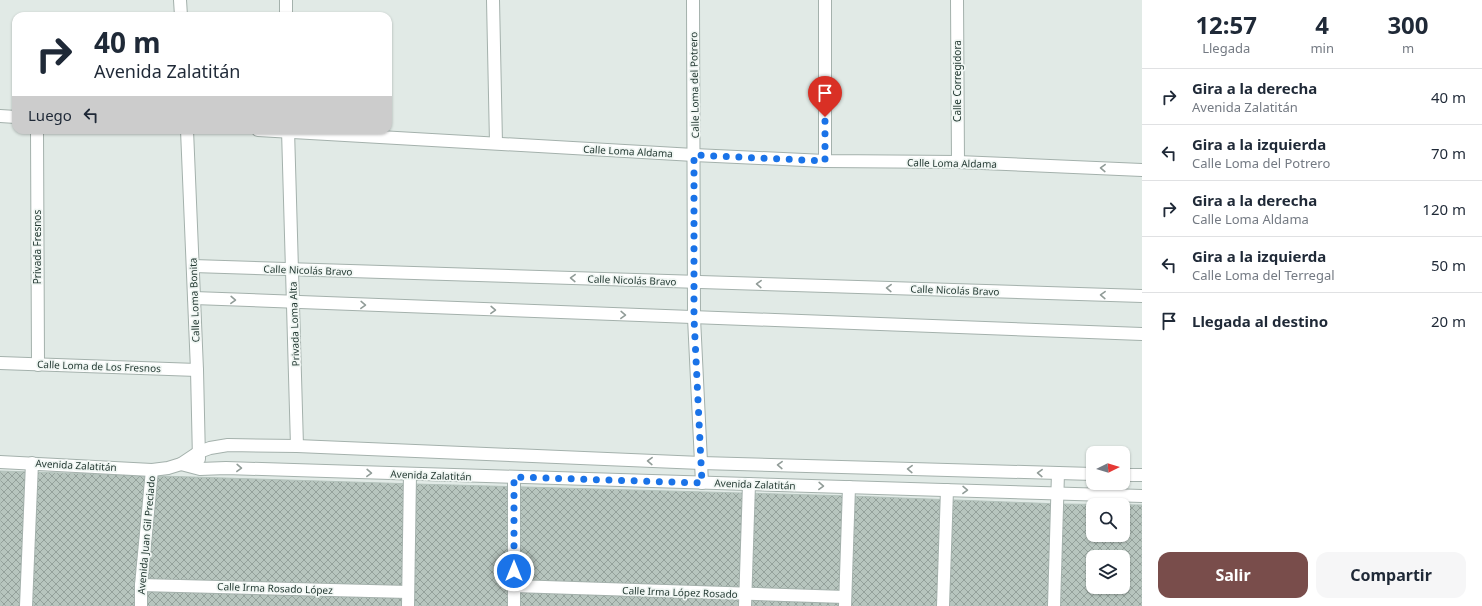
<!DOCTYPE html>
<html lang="es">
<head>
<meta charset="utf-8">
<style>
  body { margin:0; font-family:"Noto Sans",sans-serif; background:#f6f6f7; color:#1f2937; height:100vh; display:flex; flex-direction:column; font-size:15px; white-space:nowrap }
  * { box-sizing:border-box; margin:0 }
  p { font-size:13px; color:#747a83 }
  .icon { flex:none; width:22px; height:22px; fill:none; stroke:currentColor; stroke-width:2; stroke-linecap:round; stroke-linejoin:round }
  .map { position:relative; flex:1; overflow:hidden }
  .side { display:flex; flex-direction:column; background:#fff; width:340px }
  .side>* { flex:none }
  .banner { position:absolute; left:12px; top:12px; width:380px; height:122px; border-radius:12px; box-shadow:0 1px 3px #0004; background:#fff; color:#1f2937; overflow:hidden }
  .needle { width:26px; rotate:85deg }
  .tools { position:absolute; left:1086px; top:446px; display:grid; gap:8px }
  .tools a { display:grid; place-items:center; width:44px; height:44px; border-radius:8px; background:#fff; box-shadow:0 1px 3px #0004; font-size:20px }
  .pin { position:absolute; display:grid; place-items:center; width:34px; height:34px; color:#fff; margin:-41px -17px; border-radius:50% 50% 50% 0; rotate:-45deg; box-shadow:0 0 4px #0007 }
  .pin .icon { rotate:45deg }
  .me { position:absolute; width:44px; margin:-22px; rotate:0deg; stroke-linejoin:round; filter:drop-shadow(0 0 3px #0008) }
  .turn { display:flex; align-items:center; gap:14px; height:84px; padding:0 16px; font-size:18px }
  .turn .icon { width:52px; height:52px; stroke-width:2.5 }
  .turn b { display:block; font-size:28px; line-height:34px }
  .then { display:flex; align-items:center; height:38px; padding:0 16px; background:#0003; gap:8px; font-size:15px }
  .eta { display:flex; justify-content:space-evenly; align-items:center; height:68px; text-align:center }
  .eta b { font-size:24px; font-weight:700; line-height:28px }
  .button { display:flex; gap:8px; margin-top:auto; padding:8px 16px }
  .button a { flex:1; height:46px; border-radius:12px; background:#794d4b; color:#fff; font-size:16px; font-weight:700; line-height:46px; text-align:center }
  .button a+a { background:#f6f6f7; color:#1f2937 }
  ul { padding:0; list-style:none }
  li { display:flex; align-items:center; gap:12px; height:56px; padding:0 16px; border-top:1px solid #e0e1e3 }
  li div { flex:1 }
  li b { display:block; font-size:15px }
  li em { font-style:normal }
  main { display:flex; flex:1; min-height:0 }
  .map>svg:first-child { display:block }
  .building { fill:url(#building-cross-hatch); stroke:#b4c3bc; fill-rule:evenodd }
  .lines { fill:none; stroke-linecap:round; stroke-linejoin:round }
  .minor-casing { stroke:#a4b1ac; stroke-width:14 }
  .minor { stroke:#fff; stroke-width:12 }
  .oneway { stroke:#919c98 }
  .route { stroke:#1a73e8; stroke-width:7; stroke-dasharray:0 12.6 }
  .labels { text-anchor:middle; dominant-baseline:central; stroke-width:3.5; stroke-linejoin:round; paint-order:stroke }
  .street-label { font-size:10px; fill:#233932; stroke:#f1f7f4 }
</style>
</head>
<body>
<main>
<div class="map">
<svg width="1142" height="606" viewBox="0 0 1142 606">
  <defs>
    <pattern id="building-cross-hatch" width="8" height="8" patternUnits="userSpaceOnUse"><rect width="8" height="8" fill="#b7c5be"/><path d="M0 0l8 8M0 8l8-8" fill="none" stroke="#94a19b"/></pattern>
  </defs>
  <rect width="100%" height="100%" fill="#e1eae6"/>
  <!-- building -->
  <path class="building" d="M0,471L415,484L850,496L1060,504L1142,505V606H0ZM1093,505H1123V535H1093ZM1093,557H1123V587H1093Z"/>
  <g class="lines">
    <!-- minor casing -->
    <g class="minor-casing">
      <g id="minor">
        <polyline points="180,0 181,16"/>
        <polyline points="286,0 286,16"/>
        <polyline points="493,0 496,143"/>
        <polyline points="693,0 694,318 702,483"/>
        <polyline points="957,0 958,162"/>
        <polyline points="0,116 16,117"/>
        <polyline points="37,130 38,365"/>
        <polyline points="187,130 197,370 199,459"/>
        <polyline points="258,130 694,155 825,161 958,162 1142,170"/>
        <polyline points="288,130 297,446"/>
        <polyline points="825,161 825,0"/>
        <polyline points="193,266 1142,296"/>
        <polyline points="194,298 1142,334"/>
        <polyline points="0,363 197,370"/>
        <polyline points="0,462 152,470 168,468 181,464 199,452 210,448 228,445 297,446 701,463 1093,474"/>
        <polyline points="181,464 200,469 226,468 1142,496"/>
        <polyline points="1123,475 1142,475"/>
        <polyline points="141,585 408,592"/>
        <polyline points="514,586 845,597"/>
        <polyline points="26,606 32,463"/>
        <polyline points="141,606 141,585 152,470"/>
        <polyline points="408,606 410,474"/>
        <polyline points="514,606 514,477"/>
        <polyline points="745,606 749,484"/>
        <polyline points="845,606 849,487"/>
        <polyline points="943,606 947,490"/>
        <polyline points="1054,606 1058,473"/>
      </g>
    </g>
    <!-- minor -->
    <use href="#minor" class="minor"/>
  </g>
  <!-- one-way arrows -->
  <defs><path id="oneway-chevron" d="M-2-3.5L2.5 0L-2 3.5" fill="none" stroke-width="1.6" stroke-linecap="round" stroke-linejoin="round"/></defs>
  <g class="oneway">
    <use href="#oneway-chevron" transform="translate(1103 168) rotate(-178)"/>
    <use href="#oneway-chevron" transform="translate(573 278) rotate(-178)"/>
    <use href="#oneway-chevron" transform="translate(759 284) rotate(-178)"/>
    <use href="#oneway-chevron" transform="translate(889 288) rotate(-178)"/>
    <use href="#oneway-chevron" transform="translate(1103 295) rotate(-178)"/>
    <use href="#oneway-chevron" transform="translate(233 300) rotate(2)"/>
    <use href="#oneway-chevron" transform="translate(363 305) rotate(2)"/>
    <use href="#oneway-chevron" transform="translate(493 310) rotate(2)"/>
    <use href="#oneway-chevron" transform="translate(623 315) rotate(2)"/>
    <use href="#oneway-chevron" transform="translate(650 461) rotate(-178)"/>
    <use href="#oneway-chevron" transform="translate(780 465) rotate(-178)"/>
    <use href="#oneway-chevron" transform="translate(239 468) rotate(2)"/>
    <use href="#oneway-chevron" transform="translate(910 469) rotate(-178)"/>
    <use href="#oneway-chevron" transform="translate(369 473) rotate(2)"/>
    <use href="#oneway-chevron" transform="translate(1040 473) rotate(-178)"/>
    <use href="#oneway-chevron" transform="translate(821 486) rotate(2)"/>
    <use href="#oneway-chevron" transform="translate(965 490) rotate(1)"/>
  </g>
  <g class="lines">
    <!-- route -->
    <polyline class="route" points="514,571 514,477 702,483 694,318 694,155 825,161 825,117"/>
  </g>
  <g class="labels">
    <!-- street labels -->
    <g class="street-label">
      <text transform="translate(957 81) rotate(-90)">Calle Corregidora</text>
      <text transform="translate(694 85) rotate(-91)">Calle Loma del Potrero</text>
      <text transform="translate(628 151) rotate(3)">Calle Loma Aldama</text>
      <text transform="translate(952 163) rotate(1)">Calle Loma Aldama</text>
      <text transform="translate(37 247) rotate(-90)">Privada Fresnos</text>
      <text transform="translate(308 270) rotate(2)">Calle Nicolás Bravo</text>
      <text transform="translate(632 280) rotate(2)">Calle Nicolás Bravo</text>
      <text transform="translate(955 290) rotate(2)">Calle Nicolás Bravo</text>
      <text transform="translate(194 300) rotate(-92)">Calle Loma Bonita</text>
      <text transform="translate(294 324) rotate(-92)">Privada Loma Alta</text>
      <text transform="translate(99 366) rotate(2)">Calle Loma de Los Fresnos</text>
      <text transform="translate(76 465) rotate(3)">Avenida Zalatitán</text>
      <text transform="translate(431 475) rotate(2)">Avenida Zalatitán</text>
      <text transform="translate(755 484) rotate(2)">Avenida Zalatitán</text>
      <text transform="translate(146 535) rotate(-85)">Avenida Juan Gil Preciado</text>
      <text transform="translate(275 588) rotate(2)">Calle Irma Rosado López</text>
      <text transform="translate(680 592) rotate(2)">Calle Irma López Rosado</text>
    </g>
  </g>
</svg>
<div class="tools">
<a><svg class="needle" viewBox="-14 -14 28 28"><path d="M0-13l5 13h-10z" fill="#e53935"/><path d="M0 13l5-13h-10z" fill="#747a83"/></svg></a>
<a><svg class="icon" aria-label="search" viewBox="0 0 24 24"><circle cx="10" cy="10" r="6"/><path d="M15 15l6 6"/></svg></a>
<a><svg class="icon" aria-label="layers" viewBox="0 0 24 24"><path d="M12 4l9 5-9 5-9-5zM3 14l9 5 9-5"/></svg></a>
</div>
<div class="pin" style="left:825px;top:117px;background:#d93025"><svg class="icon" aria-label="arrive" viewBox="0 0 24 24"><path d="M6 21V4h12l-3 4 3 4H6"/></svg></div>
<svg class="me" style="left:514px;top:571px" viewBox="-20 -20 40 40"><circle r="17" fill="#1a73e8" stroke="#fff" stroke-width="3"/><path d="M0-11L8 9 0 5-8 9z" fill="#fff"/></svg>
<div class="banner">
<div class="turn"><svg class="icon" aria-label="right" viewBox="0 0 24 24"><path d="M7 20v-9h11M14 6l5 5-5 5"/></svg><div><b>40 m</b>Avenida Zalatitán</div></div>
<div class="then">Luego<svg class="icon" aria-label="left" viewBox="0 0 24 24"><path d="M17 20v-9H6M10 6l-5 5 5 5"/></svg></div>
</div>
</div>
<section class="side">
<div class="eta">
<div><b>12:57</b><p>Llegada</p></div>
<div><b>4</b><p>min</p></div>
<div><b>300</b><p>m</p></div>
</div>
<ul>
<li><svg class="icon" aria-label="right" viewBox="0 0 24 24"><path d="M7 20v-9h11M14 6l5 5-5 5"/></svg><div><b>Gira a la derecha</b><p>Avenida Zalatitán</p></div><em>40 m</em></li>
<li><svg class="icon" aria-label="left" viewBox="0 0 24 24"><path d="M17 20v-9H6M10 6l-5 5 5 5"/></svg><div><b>Gira a la izquierda</b><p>Calle Loma del Potrero</p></div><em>70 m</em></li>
<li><svg class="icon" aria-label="right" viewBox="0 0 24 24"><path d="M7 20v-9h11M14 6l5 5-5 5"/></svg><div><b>Gira a la derecha</b><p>Calle Loma Aldama</p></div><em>120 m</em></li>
<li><svg class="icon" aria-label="left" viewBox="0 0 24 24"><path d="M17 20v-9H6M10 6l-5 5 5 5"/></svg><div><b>Gira a la izquierda</b><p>Calle Loma del Terregal</p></div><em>50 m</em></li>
<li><svg class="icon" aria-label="arrive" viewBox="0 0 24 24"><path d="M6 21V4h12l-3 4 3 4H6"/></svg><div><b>Llegada al destino</b></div><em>20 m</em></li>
</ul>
<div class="button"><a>Salir</a><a>Compartir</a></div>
</section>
</main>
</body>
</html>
